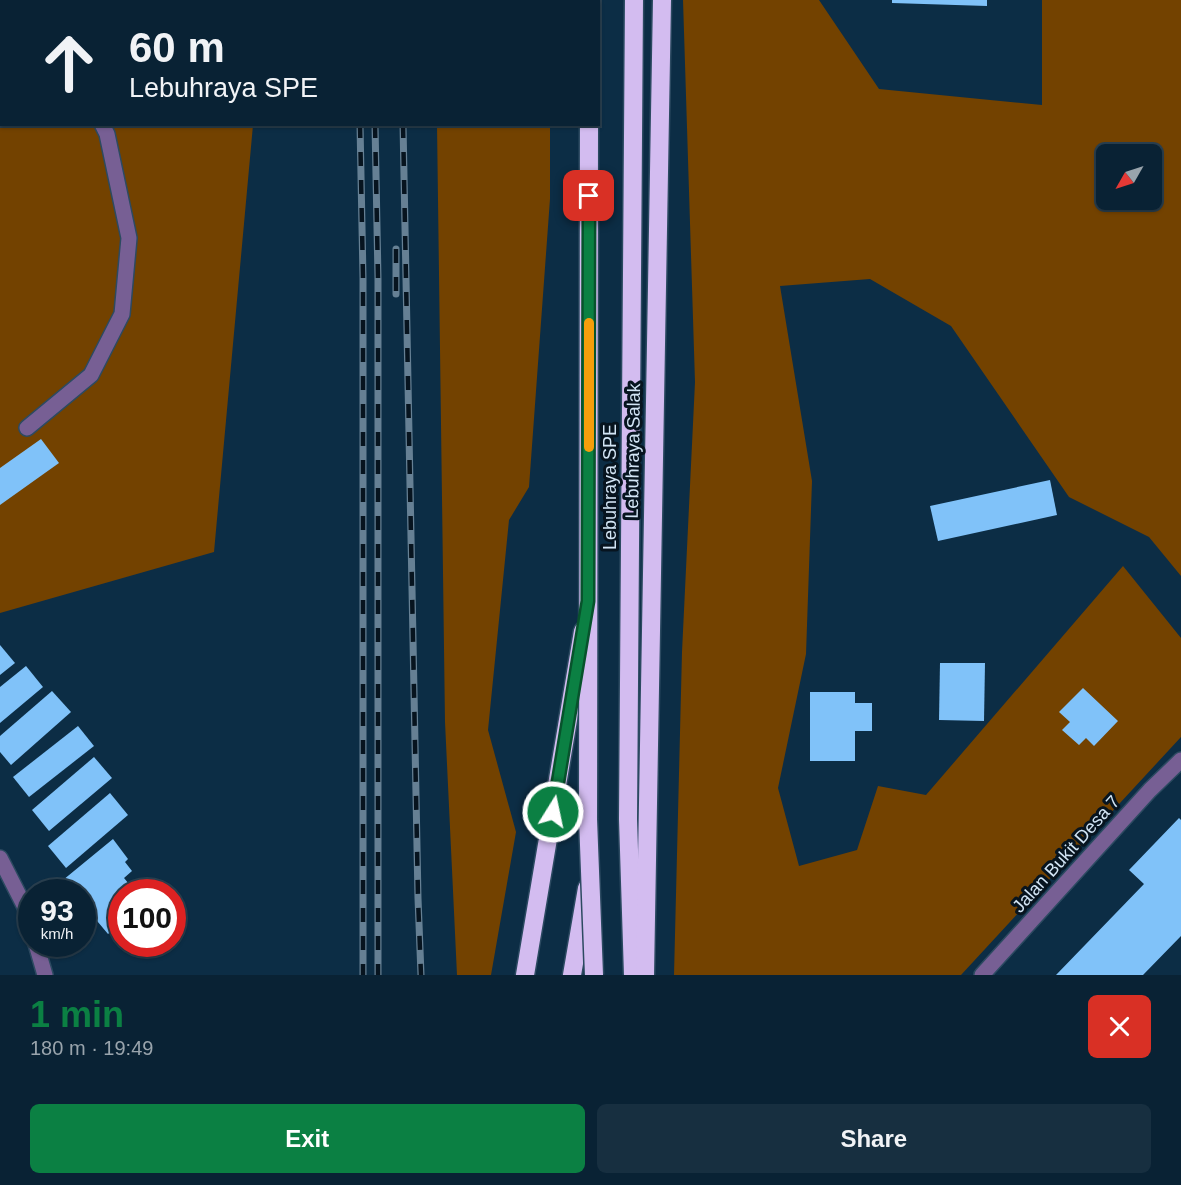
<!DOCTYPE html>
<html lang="en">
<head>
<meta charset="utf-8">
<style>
  body { margin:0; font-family:Helvetica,sans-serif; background:#172f40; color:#f1f3f6; height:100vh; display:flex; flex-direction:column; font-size:22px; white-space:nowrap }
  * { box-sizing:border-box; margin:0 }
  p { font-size:20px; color:#99a4ac }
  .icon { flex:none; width:33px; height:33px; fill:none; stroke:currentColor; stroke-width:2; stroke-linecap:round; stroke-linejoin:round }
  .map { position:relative; height:975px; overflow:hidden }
  .details { display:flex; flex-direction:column; background:#092234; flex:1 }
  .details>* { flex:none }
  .guide { position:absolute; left:0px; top:0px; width:600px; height:126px; box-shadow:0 2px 4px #0004,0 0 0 2px #293f4f; background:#092234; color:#f1f3f6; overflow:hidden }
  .needle { width:39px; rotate:231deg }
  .tools { position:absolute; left:1096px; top:144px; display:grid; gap:12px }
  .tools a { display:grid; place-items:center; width:66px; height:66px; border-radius:9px; background:#092234; box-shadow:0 2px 4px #0004,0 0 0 2px #293f4f; font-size:30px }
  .speed { position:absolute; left:18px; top:879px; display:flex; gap:12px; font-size:30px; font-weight:700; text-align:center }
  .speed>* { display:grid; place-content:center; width:78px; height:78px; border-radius:50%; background:#092234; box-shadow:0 2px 4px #0004,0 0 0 2px #293f4f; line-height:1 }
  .speed small { font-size:15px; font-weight:400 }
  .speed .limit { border:9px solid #d22; background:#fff; color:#111 }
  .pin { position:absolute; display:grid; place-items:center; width:51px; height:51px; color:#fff; margin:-26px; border-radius:12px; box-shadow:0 3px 9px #0006 }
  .me { position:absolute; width:66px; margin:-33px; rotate:10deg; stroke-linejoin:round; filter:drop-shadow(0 0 4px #0008) }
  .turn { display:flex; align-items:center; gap:21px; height:126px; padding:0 30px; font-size:27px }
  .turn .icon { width:78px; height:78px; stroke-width:2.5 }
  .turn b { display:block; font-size:42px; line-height:51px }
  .round { display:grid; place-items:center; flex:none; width:63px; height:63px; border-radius:9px; background:#172f40 }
  .head { display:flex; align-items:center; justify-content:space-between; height:102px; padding:0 30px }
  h1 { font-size:36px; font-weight:700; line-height:45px; color:#0b8043 }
  .cta { display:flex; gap:12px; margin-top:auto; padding:12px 30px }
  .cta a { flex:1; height:69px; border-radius:9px; background:#0b8043; color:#fff; font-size:24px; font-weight:700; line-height:69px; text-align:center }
  .cta a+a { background:#172f40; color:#f1f3f6 }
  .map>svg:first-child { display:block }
  .green { fill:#734200; fill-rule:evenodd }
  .building { fill:#80c2f9 }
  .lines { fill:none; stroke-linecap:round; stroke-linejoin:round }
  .minor-casing { stroke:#2c4a61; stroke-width:18 }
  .highway-casing { stroke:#2c4a61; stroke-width:21 }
  .minor { stroke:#775f94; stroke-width:15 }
  .highway { stroke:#d3bcf0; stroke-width:18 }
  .rail-casing { stroke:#668094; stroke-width:7 }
  .rail { stroke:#07141f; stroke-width:4.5; stroke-dasharray:14; stroke-linecap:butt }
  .highway-bridge-casing { stroke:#2c4a61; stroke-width:21; stroke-linecap:butt }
  .highway-bridge { stroke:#d3bcf0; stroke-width:18 }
  .route-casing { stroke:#07532c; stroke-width:15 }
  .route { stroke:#0b8043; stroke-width:10 }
  .slow { stroke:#f59e0b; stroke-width:10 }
  .labels { text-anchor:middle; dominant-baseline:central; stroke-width:6; stroke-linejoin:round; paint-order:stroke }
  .street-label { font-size:18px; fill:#d3e5f5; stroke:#07141f }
</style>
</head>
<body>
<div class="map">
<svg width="1181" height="975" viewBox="0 0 1181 975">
  <rect width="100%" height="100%" fill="#0c2d45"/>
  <!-- green -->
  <g class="green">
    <polygon points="0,0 316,0 2,2 2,124 253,125 214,552 0,613"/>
    <path d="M683,0H819L879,89L1042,105V0H1181V576L1149,537L1069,497L951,326L870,279L780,286L812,481L806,654L778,788L799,866L857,850L878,786L926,795L1123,566L1181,638V737L961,975H674L682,652L695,382ZM1107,154H1152V200H1107Z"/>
    <polygon points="437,125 550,125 550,199 529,487 509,520 488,730 516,832 491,975 457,975 445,722"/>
  </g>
  <!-- building -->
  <g class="building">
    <polygon points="892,0 987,0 987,6 892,3"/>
    <polygon points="41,439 59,463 0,505 0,468"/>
    <polygon points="1050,480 1057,515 938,541 930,506"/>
    <polygon points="0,645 15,663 0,675"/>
    <polygon points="940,663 985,663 984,721 939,720"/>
    <polygon points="26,666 43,687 0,723 0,687"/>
    <polygon points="1083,688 1118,721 1094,746 1086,738 1079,745 1062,730 1070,722 1059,712"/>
    <polygon points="52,691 71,712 11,765 0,752 0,736"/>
    <polygon points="810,692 855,692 855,703 872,703 872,731 855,731 855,761 810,761"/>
    <polygon points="78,726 94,746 29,797 13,777"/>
    <polygon points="94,757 112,778 49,831 32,810"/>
    <polygon points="110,793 128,815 66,868 48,846"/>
    <polygon points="1179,818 1181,820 1181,936 1143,975 1056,975 1144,884 1129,870"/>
    <polygon points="113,839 128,859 125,862 132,871 124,878 134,890 130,892 122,892 122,922 108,934 82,903 82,892 74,892 63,880"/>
  </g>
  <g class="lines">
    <!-- minor casing -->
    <g class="minor-casing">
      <g id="minor">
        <polyline points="14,0 15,2"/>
        <polyline points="27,428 91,375 122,314 129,238 107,134 102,124"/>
        <polyline points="0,858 28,913 32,926"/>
        <polyline points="36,944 45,975"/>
        <polyline points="982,975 1150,790 1181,760"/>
      </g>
    </g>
    <!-- highway casing -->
    <g class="highway-casing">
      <g id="highway">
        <polyline points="587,0 587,2"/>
        <polyline points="525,975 583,631"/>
        <polyline points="572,975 587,888"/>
        <polyline points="633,975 628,819 634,0"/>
        <polyline points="645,975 662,0"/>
      </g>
    </g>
    <!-- minor -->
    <use href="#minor" class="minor"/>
    <!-- highway -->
    <use href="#highway" class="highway"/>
    <!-- rail casing -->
    <g class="rail-casing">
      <g id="rail">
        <polyline points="357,0 357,2"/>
        <polyline points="373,0 373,2"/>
        <polyline points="401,0 401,2"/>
        <polyline points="360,124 363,278 363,975"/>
        <polyline points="375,124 378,278 378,975"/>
        <polyline points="403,124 418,898 421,975"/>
        <polyline points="396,249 396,294"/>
      </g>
    </g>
    <!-- rail -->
    <use href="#rail" class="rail"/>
    <!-- highway-bridge casing -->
    <g class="highway-bridge-casing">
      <polyline id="highway-bridge" points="589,124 588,819 594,975"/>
    </g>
    <!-- highway-bridge -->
    <use href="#highway-bridge" class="highway-bridge"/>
  </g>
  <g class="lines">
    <!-- route casing -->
    <g class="route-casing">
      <polyline id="route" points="553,812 588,601 589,196"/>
    </g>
    <!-- route -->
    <use href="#route" class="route"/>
    <!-- slow -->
    <polyline class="slow" points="589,447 589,323"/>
  </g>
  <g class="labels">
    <!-- street labels -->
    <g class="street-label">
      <text transform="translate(633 451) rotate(-89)">Lebuhraya Salak</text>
      <text transform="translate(610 487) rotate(-90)">Lebuhraya SPE</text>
      <text transform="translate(1066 854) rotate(-48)">Jalan Bukit Desa 7</text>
    </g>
  </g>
</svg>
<div class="tools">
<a><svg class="needle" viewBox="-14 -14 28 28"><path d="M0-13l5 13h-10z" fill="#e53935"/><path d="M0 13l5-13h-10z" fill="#99a4ac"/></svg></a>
</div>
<div class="speed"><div>93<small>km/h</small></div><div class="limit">100</div></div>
<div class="pin" style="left:589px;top:196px;background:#d93025"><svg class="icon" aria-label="arrive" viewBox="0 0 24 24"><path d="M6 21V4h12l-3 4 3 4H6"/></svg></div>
<svg class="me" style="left:553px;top:812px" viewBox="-20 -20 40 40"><circle r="17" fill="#0b8043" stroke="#fff" stroke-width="3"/><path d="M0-11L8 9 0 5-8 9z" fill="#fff"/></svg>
<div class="guide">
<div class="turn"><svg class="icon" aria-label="ahead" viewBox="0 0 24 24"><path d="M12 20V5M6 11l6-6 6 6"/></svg><div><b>60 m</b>Lebuhraya SPE</div></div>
</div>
</div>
<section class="details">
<div class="head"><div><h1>1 min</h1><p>180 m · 19:49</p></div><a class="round" style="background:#d93025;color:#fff"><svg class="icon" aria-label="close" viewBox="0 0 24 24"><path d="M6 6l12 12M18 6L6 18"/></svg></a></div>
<div class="cta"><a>Exit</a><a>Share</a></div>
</section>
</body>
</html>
